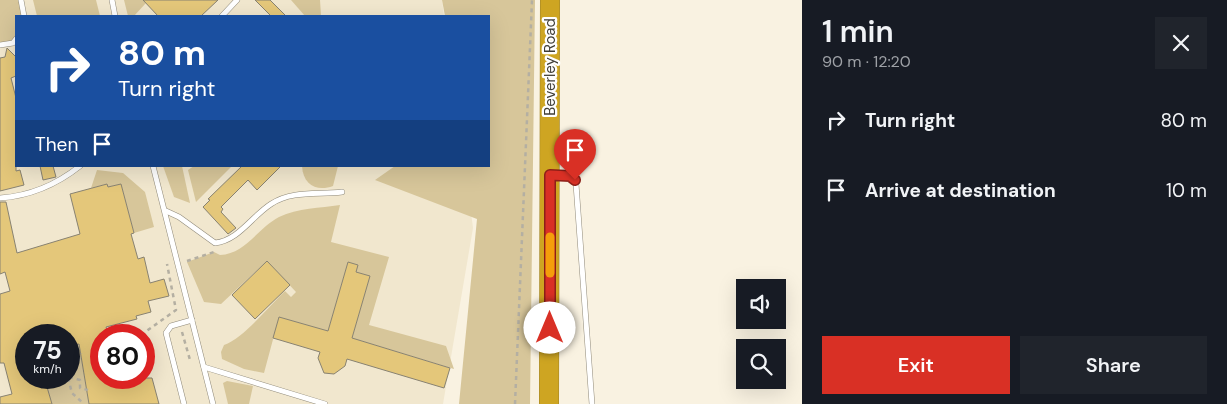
<!DOCTYPE html>
<html lang="en">
<head>
<meta charset="utf-8">
<style>
  body { margin:0; font-family:"DM Sans",sans-serif; background:#20242c; color:#f1f3f6; height:100vh; display:flex; flex-direction:column; font-size:19px; white-space:nowrap }
  * { box-sizing:border-box; margin:0 }
  p { font-size:16px; color:#9ea1a6 }
  .icon { flex:none; width:28px; height:28px; fill:none; stroke:currentColor; stroke-width:2; stroke-linecap:round; stroke-linejoin:round }
  .map { position:relative; flex:1; overflow:hidden }
  .sheet { display:flex; flex-direction:column; background:#171b24; width:425px }
  .sheet>* { flex:none }
  .guide { position:absolute; left:15px; top:15px; width:475px; height:152px; border-radius:0px; box-shadow:0 5px 20px #0002; background:#1a4fa0; color:#fff; overflow:hidden }
  .tools { position:absolute; left:736px; top:279px; display:grid; gap:10px }
  .tools a { display:grid; place-items:center; width:50px; height:50px; border-radius:0px; background:#171b24; box-shadow:0 5px 20px #0002; font-size:25px }
  .speed { position:absolute; left:15px; top:324px; display:flex; gap:10px; font-size:25px; font-weight:700; text-align:center }
  .speed>* { display:grid; place-content:center; width:65px; height:65px; border-radius:50%; background:#171b24; box-shadow:0 5px 20px #0002; line-height:1 }
  .speed small { font-size:12px; font-weight:400 }
  .speed .limit { border:8px solid #d22; background:#fff; color:#111 }
  .pin { position:absolute; display:grid; place-items:center; width:42px; height:42px; color:#fff; margin:-51px -21px; border-radius:50% 50% 50% 0; rotate:-45deg; box-shadow:0 0 5px #0007 }
  .pin .icon { rotate:45deg }
  .me { position:absolute; width:55px; margin:-28px; rotate:0deg; stroke-linejoin:round; filter:drop-shadow(0 0 4px #0008) }
  .turn { display:flex; align-items:center; gap:18px; height:105px; padding:0 20px; font-size:22px }
  .turn .icon { width:65px; height:65px; stroke-width:2.5 }
  .turn b { display:block; font-size:35px; line-height:42px }
  .then { display:flex; align-items:center; height:48px; padding:0 20px; background:#0003; gap:10px; font-size:19px }
  .round { display:grid; place-items:center; flex:none; width:52px; height:52px; border-radius:0px; background:#20242c }
  .summary { display:flex; align-items:center; justify-content:space-between; height:85px; padding:0 20px }
  h1 { font-size:30px; font-weight:600; line-height:38px }
  .button { display:flex; gap:10px; margin-top:auto; padding:10px 20px }
  .button a { flex:1; height:58px; border-radius:0px; background:#d93025; color:#fff; font-size:20px; font-weight:600; line-height:58px; text-align:center }
  .button a+a { background:#20242c; color:#f1f3f6 }
  ul { padding:0; list-style:none }
  li { display:flex; align-items:center; gap:15px; height:70px; padding:0 20px }
  li div { flex:1 }
  li b { display:block; font-size:19px }
  li em { font-style:normal }
  main { display:flex; flex:1; min-height:0 }
  .map>svg:first-child { display:block }
  .built { fill:#f1e7ce; fill-rule:evenodd }
  .green { fill:#d7c69a }
  .building { fill:#e4c77a; stroke:#888271 }
  .lines { fill:none; stroke-linecap:round; stroke-linejoin:round }
  .lane-casing { stroke:#908a7a; stroke-width:6 }
  .highway-casing { stroke:#9c8129; stroke-width:20 }
  .path { stroke:#b4afa2; stroke-width:2.5; stroke-dasharray:4 4; stroke-linecap:butt }
  .lane { stroke:#fff; stroke-width:5 }
  .highway { stroke:#cea522; stroke-width:19 }
  .route-casing { stroke:#8d1f18; stroke-width:12 }
  .route { stroke:#d93025; stroke-width:9 }
  .slow { stroke:#f59e0b; stroke-width:9 }
  .labels { text-anchor:middle; dominant-baseline:central; stroke-width:4.5; stroke-linejoin:round; paint-order:stroke }
  .street-label { font-size:15px; fill:#3f3d36; stroke:#fff }
</style>
</head>
<body>
<main>
<div class="map">
<svg width="802" height="404" viewBox="0 0 802 404">
  <rect width="100%" height="100%" fill="#f9f2e1"/>
  <!-- built -->
  <path class="built" d="M0,0H442L444,16H16V166H465L473,228L443,404H0ZM26,335H69V378H26ZM101,335H144V378H101Z"/>
  <!-- green -->
  <g class="green">
    <polygon points="0,0 21,0 24,16 16,16 16,39 0,45"/>
    <polygon points="33,0 96,0 100,16 37,16"/>
    <polygon points="124,0 143,0 146,3 134,16 128,16"/>
    <polygon points="291,0 320,0 321,16 305,16"/>
    <polygon points="442,0 535,0 530,404 459,404 477,219 375,180 395,166 489,166 489,16 445,16"/>
    <polygon points="163,166 182,166 190,203 174,197"/>
    <polygon points="194,166 231,166 231,167 196,202 188,170"/>
    <path d="M302,166H338L333,186C317,192 303,185 302,166Z"/>
    <polygon points="97,170 123,173 145,192 154,227 134,233 121,184 108,187 107,184 91,188"/>
    <path d="M340,205L331,242L389,257L369,325L446,346L454,369L352,338L370,276L356,272L358,265L348,262L328,331L279,317L264,373L244,369L222,359L221,352L224,345C244,338 268,307 285,291L291,297L296,292L267,261L221,304L204,302L187,262L214,252L220,255C245,254 258,228 279,217C298,208 320,208 340,205Z"/>
    <polygon points="79,344 89,404 52,404 47,387 41,388 38,378 69,378 69,346"/>
    <polygon points="227,381 253,386 249,404 228,404 223,383"/>
  </g>
  <!-- building -->
  <g class="building">
    <polygon points="143,0 218,0 201,16 158,16"/>
    <polygon points="255,0 270,0 286,16 271,16"/>
    <polygon points="7,48 16,57 16,76 11,78 16,98 16,171 20,170 24,185 0,191 0,58 5,57"/>
    <polygon points="40,166 53,166 56,177 43,180"/>
    <polygon points="242,166 281,166 257,190 248,180 221,207 223,209 221,212 236,228 228,234 203,207 210,200 208,199"/>
    <polygon points="107,184 108,187 121,184 134,233 131,234 138,259 144,257 150,283 164,279 169,296 148,301 151,312 136,316 137,319 106,327 109,335 101,335 101,378 152,378 159,404 89,404 79,344 69,346 69,335 26,335 26,378 38,378 41,388 47,387 52,404 0,404 0,397 12,394 4,363 0,363 0,294 10,291 5,272 0,274 0,202 6,202 17,253 80,234 70,194"/>
    <polygon points="267,261 290,285 255,319 232,295"/>
    <polygon points="348,262 358,265 356,272 370,276 352,338 450,368 444,388 347,359 345,366 334,374 324,373 318,358 320,352 273,338 279,317 328,331"/>
  </g>
  <g class="lines">
    <!-- lane casing -->
    <g class="lane-casing">
      <g id="lane">
        <polyline points="21,0 24,16"/>
        <polyline points="112,0 115,16"/>
        <polyline points="222,16 237,0"/>
        <polyline points="0,45 13,43 16,39"/>
        <polyline points="153,166 213,404"/>
        <polyline points="553,175 570,176 575,180 576,184 592,404"/>
        <path d="M0,198C30,196 56,185 80,166"/>
        <path d="M166,211L179,217L215,243C239,240 251,217 271,204C292,190 318,195 342,192"/>
        <polyline points="204,367 325,404"/>
        <polyline points="184,404 166,333 171,326 192,320"/>
      </g>
    </g>
    <!-- highway casing -->
    <g class="highway-casing">
      <polyline id="highway" points="549,404 550,0"/>
    </g>
    <!-- path -->
    <g class="path">
      <polyline points="187,261 214,252"/>
      <polyline points="182,332 190,360"/>
      <polyline points="141,335 176,310 167,264"/>
      <polyline points="69,372 76,369 81,353"/>
      <polyline points="69,377 80,380 80,388 88,390"/>
      <polyline points="68,378 72,393 84,404"/>
      <polyline points="515,404 532,0"/>
    </g>
    <!-- lane -->
    <use href="#lane" class="lane"/>
    <!-- highway -->
    <use href="#highway" class="highway"/>
  </g>
  <g class="lines">
    <!-- route casing -->
    <g class="route-casing">
      <polyline id="route" points="550,328 550,175 570,176 575,180"/>
    </g>
    <!-- route -->
    <use href="#route" class="route"/>
    <!-- slow -->
    <polyline class="slow" points="550,273 550,237"/>
  </g>
  <g class="labels">
    <!-- street labels -->
    <g class="street-label">
      <text transform="translate(550 67) rotate(-90)">Beverley Road</text>
    </g>
  </g>
</svg>
<div class="tools">
<a><svg class="icon" aria-label="sound" viewBox="0 0 24 24"><path d="M4 9h4l5-4v14l-5-4H4zM17 9q2 3 0 6"/></svg></a>
<a><svg class="icon" aria-label="search" viewBox="0 0 24 24"><circle cx="10" cy="10" r="6"/><path d="M15 15l6 6"/></svg></a>
</div>
<div class="speed"><div>75<small>km/h</small></div><div class="limit">80</div></div>
<div class="pin" style="left:575px;top:180px;background:#d93025"><svg class="icon" aria-label="arrive" viewBox="0 0 24 24"><path d="M6 21V4h12l-3 4 3 4H6"/></svg></div>
<svg class="me" style="left:550px;top:328px" viewBox="-20 -20 40 40"><circle r="19" fill="#fff"/><path d="M0-13L10 11 0 6-10 11z" fill="#d93025"/></svg>
<div class="guide">
<div class="turn"><svg class="icon" aria-label="right" viewBox="0 0 24 24"><path d="M7 20v-9h11M14 6l5 5-5 5"/></svg><div><b>80 m</b>Turn right</div></div>
<div class="then">Then<svg class="icon" aria-label="arrive" viewBox="0 0 24 24"><path d="M6 21V4h12l-3 4 3 4H6"/></svg></div>
</div>
</div>
<section class="sheet">
<div class="summary"><div><h1>1 min</h1><p>90 m · 12:20</p></div><a class="round"><svg class="icon" aria-label="close" viewBox="0 0 24 24"><path d="M6 6l12 12M18 6L6 18"/></svg></a></div>
<ul>
<li><svg class="icon" aria-label="right" viewBox="0 0 24 24"><path d="M7 20v-9h11M14 6l5 5-5 5"/></svg><div><b>Turn right</b></div><em>80 m</em></li>
<li><svg class="icon" aria-label="arrive" viewBox="0 0 24 24"><path d="M6 21V4h12l-3 4 3 4H6"/></svg><div><b>Arrive at destination</b></div><em>10 m</em></li>
</ul>
<div class="button"><a>Exit</a><a>Share</a></div>
</section>
</main>
</body>
</html>
